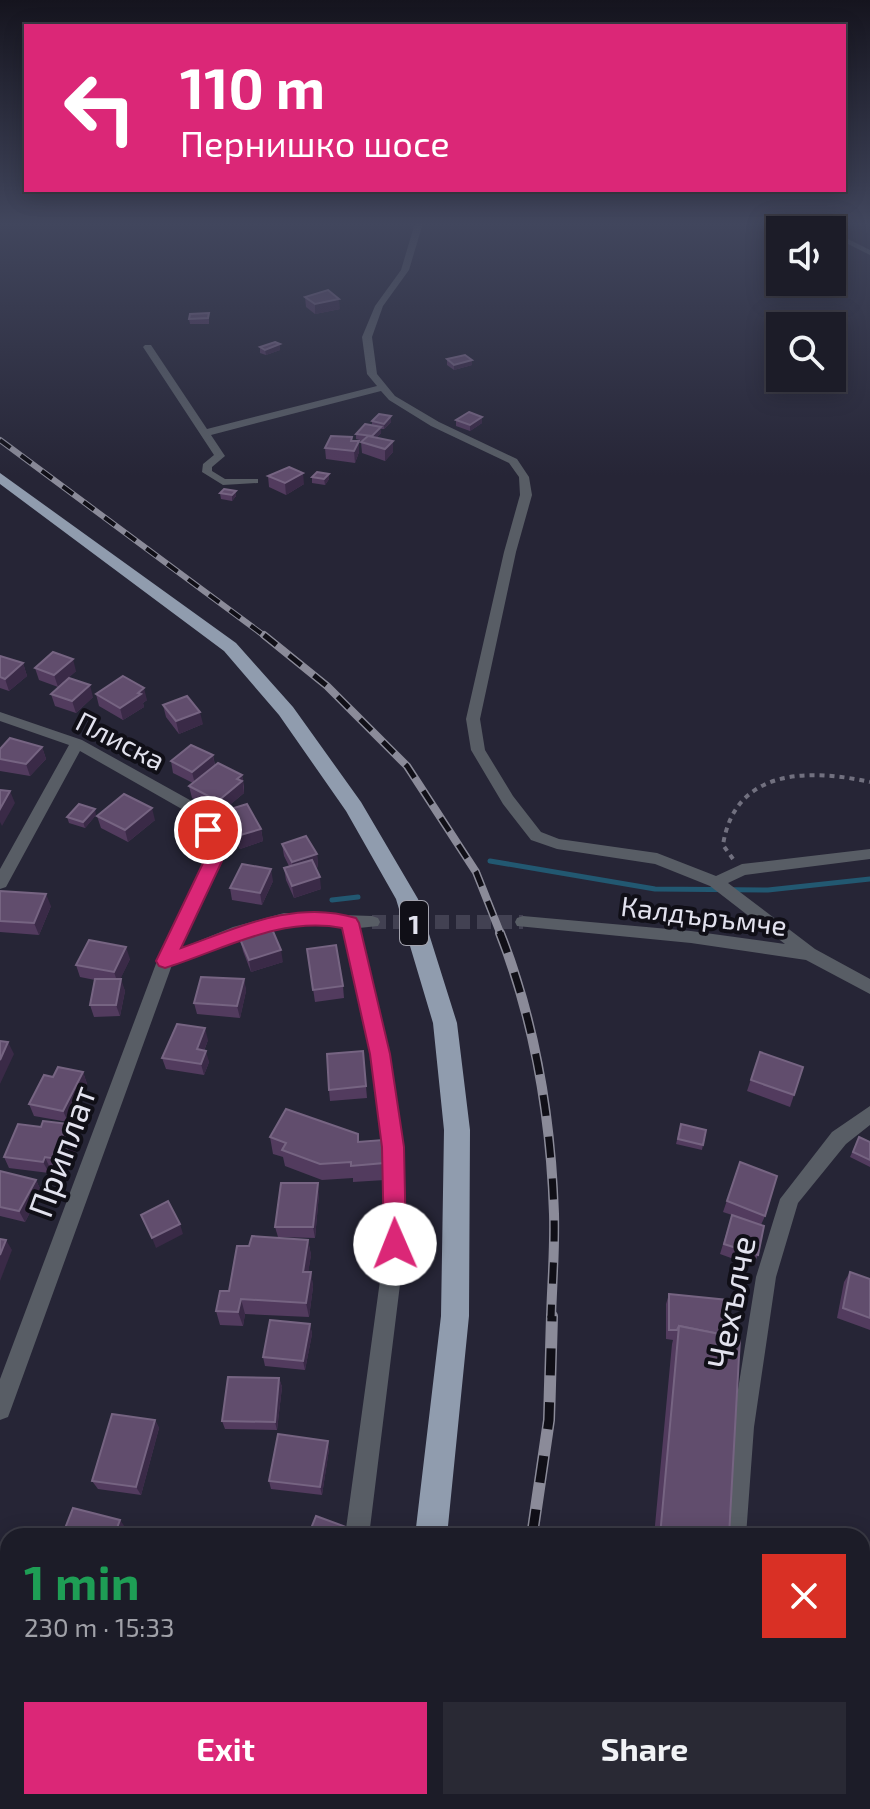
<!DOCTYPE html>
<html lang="en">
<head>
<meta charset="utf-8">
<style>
  body { margin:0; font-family:"Exo 2",sans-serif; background:#292934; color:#f1f3f6; height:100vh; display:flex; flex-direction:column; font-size:30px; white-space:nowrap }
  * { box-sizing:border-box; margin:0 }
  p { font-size:26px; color:#a0a1a8 }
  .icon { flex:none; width:44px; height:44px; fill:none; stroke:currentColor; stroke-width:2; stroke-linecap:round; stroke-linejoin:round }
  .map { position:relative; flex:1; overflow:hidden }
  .sheet { position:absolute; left:0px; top:1528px; width:870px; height:282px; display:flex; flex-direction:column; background:#1c1c28; border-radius:24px 24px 0 0; box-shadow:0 4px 20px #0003,0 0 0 2px #3a3a45 }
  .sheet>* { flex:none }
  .hud { position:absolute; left:24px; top:24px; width:822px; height:168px; border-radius:0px; box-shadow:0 4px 20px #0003,0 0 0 2px #3a3a45; background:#db2777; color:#fff; overflow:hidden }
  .buttons { position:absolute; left:766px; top:216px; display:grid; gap:16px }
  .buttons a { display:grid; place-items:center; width:80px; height:80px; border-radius:0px; background:#1c1c28; box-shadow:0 4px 20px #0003,0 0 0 2px #3a3a45; font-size:40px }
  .pin { position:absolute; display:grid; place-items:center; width:68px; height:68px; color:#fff; margin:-34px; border:4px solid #fff; border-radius:50%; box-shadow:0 2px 8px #0007 }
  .me { position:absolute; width:88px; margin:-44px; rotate:359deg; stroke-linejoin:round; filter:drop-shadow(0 0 6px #0008) }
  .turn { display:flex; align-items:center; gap:28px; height:168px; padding:0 24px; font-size:36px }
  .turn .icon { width:104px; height:104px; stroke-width:2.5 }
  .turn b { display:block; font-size:56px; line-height:68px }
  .round { display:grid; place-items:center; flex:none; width:84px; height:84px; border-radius:0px; background:#292934 }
  .headline { display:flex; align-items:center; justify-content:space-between; height:136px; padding:0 24px }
  h1 { font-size:48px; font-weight:700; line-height:60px; color:#1e9e55 }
  .button { display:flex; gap:16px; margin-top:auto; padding:16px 24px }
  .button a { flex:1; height:92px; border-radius:0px; background:#db2777; color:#fff; font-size:32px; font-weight:700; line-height:92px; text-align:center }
  .button a+a { background:#292934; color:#f1f3f6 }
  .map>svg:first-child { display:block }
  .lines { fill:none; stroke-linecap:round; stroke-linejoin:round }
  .stream { stroke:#225871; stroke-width:5 }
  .minor-tunnel { stroke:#424152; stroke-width:14; stroke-dasharray:14 7; stroke-linecap:butt }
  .path { stroke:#71707f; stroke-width:4; stroke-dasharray:5 5; stroke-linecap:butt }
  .minor { fill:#585d65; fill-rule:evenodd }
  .trunk { fill:#909cae; fill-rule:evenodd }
  .rail-far3-casing { stroke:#8b8b99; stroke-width:6 }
  .rail-far2-casing { stroke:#8b8b99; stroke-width:8 }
  .rail-far1-casing { stroke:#8b8b99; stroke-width:10 }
  .rail-casing { stroke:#8b8b99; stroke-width:12 }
  .rail-far3 { stroke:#100f17; stroke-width:4; stroke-dasharray:13; stroke-linecap:butt }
  .rail-far2 { stroke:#100f17; stroke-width:5; stroke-dasharray:16; stroke-linecap:butt }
  .rail-far1 { stroke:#100f17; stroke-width:7; stroke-dasharray:21; stroke-linecap:butt }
  .rail { stroke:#100f17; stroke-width:9; stroke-dasharray:27; stroke-linecap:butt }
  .wall { fill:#523b5e }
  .shaded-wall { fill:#3a2a47 }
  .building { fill:#614d6d; stroke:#766482; stroke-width:2 }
  .route { fill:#db2777; stroke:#8e194d; stroke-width:2 }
  .labels { text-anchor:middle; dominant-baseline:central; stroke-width:8; stroke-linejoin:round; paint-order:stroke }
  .shield { fill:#100f17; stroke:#a3a3ae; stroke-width:2 }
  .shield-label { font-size:26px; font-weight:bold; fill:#e2e2ee }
  .street-label { font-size:28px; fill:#e2e2ee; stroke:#100f17 }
  .near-street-label { font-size:34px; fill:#e2e2ee; stroke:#100f17 }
</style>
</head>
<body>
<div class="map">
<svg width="870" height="1809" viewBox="0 0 870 1809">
  <rect width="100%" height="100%" fill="#262536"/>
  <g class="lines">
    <!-- stream -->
    <g class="stream">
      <polyline points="490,861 655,889 768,890 870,879"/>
      <polyline points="332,900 358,897"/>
    </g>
    <!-- minor-tunnel -->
    <polyline class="minor-tunnel" points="372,922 523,922"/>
    <!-- path -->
    <path class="path" d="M733,859L723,845C735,767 811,769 870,782"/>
    <!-- minor -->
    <g class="minor">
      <polygon points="415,223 423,223 409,270 383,306 372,337 377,374 395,396 439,422 517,459 529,477 532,495 516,552 480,719 485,750 513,796 541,832 559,839 657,853 716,876 742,864 870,849 870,859 745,875 728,883 815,949 870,979 870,994 806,960 691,943 517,926 515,922 517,918 523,916 691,931 785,944 710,886 655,864 557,849 531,840 503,804 471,750 466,719 504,552 520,495 519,477 509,463 431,426 389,400 381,391 211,435 225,456 212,467 212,471 225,479 258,479 258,483 223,485 202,472 203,464 214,455 143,347 145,345 151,345 207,429 377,386 367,374 362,337 375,306 401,270"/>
      <polygon points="808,223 817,223 830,230 820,230"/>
      <polygon points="832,231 870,250 870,255 832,236"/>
      <polygon points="0,712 82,740 197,804 218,833 221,861 179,949 233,927 284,913 372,916 378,918 380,922 378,926 359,928 389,1054 402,1147 405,1244 369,1536 345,1536 385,1244 384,1147 371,1054 343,927 295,924 269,928 172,965 11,1409 8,1417 0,1420 0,1379 157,961 205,861 203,834 187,812 80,751 6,887 0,889 0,869 69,745 0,721"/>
      <polygon points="870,1106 870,1125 846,1144 798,1203 776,1277 754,1427 746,1536 722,1536 732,1427 756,1277 780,1199 832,1132"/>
      <polygon points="254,1802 281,1802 279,1809 252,1809"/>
      <rect x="719" y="1802" width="26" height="7"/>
    </g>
    <!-- trunk -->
    <g class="trunk">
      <polygon points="0,473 236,643 293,707 361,802 418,899 457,1023 470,1130 469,1316 447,1536 415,1536 441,1316 444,1130 433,1023 396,899 346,811 279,715 224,651 0,484"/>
      <polygon points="367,1802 403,1802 403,1809 365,1809"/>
    </g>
    <!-- rail-far3 casing -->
    <g class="rail-far3-casing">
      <polyline id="rail-far3" points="0,440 266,637"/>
    </g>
    <!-- rail-far2 casing -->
    <g class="rail-far2-casing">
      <polyline id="rail-far2" points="264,635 327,686 407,766 476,872 501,935"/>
    </g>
    <!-- rail-far1 casing -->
    <g class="rail-far1-casing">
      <path id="rail-far1" d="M500,933C535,1022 551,1119 554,1214C555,1249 552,1284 551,1318"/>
    </g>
    <!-- rail casing -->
    <g class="rail-casing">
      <g id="rail">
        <polyline points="532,1536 549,1420 552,1316"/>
        <polyline points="471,1809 473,1802"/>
      </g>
    </g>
    <!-- rail-far3 -->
    <use href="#rail-far3" class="rail-far3"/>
    <!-- rail-far2 -->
    <use href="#rail-far2" class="rail-far2"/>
    <!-- rail-far1 -->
    <use href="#rail-far1" class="rail-far1"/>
    <!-- rail -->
    <use href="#rail" class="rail"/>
  </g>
  <!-- wall -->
  <g class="wall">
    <polygon points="828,222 850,222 838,226"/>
    <polygon points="305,297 340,309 315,314 306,307"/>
    <polygon points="209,313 209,324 190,324 189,319"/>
    <polygon points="260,347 280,350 266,355 260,353"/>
    <polygon points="447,359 472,360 472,365 454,370 447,365"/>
    <polygon points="391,416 391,422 384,429 381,429 381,433 377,437 393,452 385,461 362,453 361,442 363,441 356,439 356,434 372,426 372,421"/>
    <polygon points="482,417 482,423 470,431 456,426 456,420"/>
    <polygon points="352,441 359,441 359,452 355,463 326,459 325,448"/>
    <polygon points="268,476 304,484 286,495 269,487"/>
    <polygon points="312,477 329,479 325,485 312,483"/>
    <polygon points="220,493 236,496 232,501 221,499"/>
    <polygon points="0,656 23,663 27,676 9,691 0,688"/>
    <polygon points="35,668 76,671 58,687 39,680"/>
    <polygon points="51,694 93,697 76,713 55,706"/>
    <polygon points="96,694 147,700 143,703 144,707 123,720 99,706"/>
    <polygon points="163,705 203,724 179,734 166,717"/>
    <polygon points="42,747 46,759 30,776 0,771 0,749"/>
    <polygon points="213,755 215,765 242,775 244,787 244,793 220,813 192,798 189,786 193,783 173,773 171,761"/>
    <polygon points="224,811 261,829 263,841 240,849 226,823"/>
    <polygon points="96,815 85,828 69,823 67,817"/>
    <polygon points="97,816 155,820 128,842 101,828"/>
    <polygon points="282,844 317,854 318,867 315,868 321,889 294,898 286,880 284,868 289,866 284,856"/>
    <polygon points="273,881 262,905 232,900 230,888"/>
    <polygon points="0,892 51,906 39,935 0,932"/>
    <polygon points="240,939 283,962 251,972 243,951"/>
    <polygon points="307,949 343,986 344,998 315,1002"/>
    <polygon points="130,959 120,979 125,991 120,1016 94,1017 90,1005 95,980 80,977 76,965"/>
    <polygon points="244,979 246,991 240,1018 197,1014 194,1003"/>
    <polygon points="208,1040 204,1051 209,1062 204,1075 166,1069 162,1058"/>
    <polygon points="363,1051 367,1098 330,1101 329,1090"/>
    <polygon points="760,1052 794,1095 790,1107 747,1091"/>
    <polygon points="83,1072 87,1084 68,1122 34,1116 29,1104 53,1077"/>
    <polygon points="681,1124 703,1145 702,1150 676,1144"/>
    <polygon points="81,1136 68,1171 50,1168 49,1173 9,1168 4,1157"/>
    <polygon points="270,1137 358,1142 383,1140 385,1180 353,1182 353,1178 322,1180 285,1166 283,1157 273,1154"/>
    <polygon points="859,1137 870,1142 870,1167 850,1157"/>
    <polygon points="740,1162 765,1216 761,1225 758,1255 753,1266 720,1254 732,1215 723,1212"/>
    <polygon points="0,1171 36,1180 41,1191 25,1222 0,1216"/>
    <polygon points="319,1194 315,1238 278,1237 275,1227"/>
    <polygon points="308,1240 311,1255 308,1272 311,1272 313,1287 309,1317 245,1314 243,1326 220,1325 216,1311 229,1291 249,1246"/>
    <polygon points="850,1272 870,1279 870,1330 837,1318 844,1282"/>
    <polygon points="669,1294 729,1536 654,1536 672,1344 673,1340 666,1339 666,1304"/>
    <polygon points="310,1324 312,1334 305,1370 265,1366 263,1357"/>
    <polygon points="279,1378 282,1387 277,1430 225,1429 222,1421"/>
    <polygon points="155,1420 159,1428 141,1495 98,1489 92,1481"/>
    <polygon points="329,1449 322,1495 271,1489 269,1481"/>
  </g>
  <!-- shaded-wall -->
  <g class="shaded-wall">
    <polygon points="838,222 850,222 838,226"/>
    <polygon points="339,299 340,309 315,314 315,304"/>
    <polygon points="280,344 280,350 266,355 265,350"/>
    <polygon points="472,360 472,365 454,370 454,365"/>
    <polygon points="391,416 391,422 384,429 384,424"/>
    <polygon points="482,417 482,423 470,431 470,425"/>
    <polygon points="381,427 381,433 372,442 372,437"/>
    <polygon points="359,441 359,452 355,463 354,451"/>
    <polygon points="393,441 393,452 385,461 385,449"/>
    <polygon points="303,473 304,484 286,495 285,483"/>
    <polygon points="329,474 329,479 325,485 324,479"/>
    <polygon points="236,491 236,496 232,501 232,495"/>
    <polygon points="73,659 76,671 58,687 54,675"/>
    <polygon points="23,663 27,676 9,691 5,679"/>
    <polygon points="90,685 93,697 76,713 72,701"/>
    <polygon points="144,688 147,700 143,703 144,707 123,720 120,708"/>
    <polygon points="200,712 203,724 179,734 176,721"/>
    <polygon points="42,747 46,759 30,776 26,764"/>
    <polygon points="213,755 215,768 195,784 192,772"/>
    <polygon points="242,775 244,793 220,813 218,801"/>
    <polygon points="10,791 15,803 2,826 0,822 0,809"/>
    <polygon points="152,808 155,820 128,842 125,830"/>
    <polygon points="95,809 96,815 85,828 83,822"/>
    <polygon points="261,829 263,841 240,849 237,836"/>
    <polygon points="317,854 318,867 294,875 292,862"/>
    <polygon points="271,869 273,881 262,905 260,893"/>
    <polygon points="320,877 321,889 294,898 292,886"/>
    <polygon points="46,894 51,906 39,935 34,923"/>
    <polygon points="126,947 130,959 118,984 114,972"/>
    <polygon points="281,950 283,962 251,972 249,960"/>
    <polygon points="121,979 125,991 120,1016 116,1005"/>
    <polygon points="244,979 246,991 240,1018 237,1006"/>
    <polygon points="205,1028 208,1040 200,1061 197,1049"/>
    <polygon points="8,1042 14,1054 0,1084 0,1060"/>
    <polygon points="206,1051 209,1062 204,1075 201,1064"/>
    <polygon points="83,1072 87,1084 68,1122 63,1111"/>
    <polygon points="77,1125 81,1136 68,1171 63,1160"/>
    <polygon points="45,1157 50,1168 49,1173 43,1162"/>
    <polygon points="36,1180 41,1191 25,1222 19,1211"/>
    <polygon points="318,1183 319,1194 315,1238 313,1227"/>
    <polygon points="180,1224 183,1234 156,1248 152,1238"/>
    <polygon points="6,1240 12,1250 0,1281 0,1255"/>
    <polygon points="308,1240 311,1255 306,1287 303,1272"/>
    <polygon points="311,1272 313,1287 309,1317 306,1303"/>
    <polygon points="241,1299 245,1314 243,1326 238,1312"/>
    <polygon points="310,1324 312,1334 305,1370 303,1361"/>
    <polygon points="279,1378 282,1387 277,1430 275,1422"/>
    <polygon points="155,1420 159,1428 141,1495 136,1487"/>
    <polygon points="328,1441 329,1449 322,1495 320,1487"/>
    <polygon points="120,1520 125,1527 122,1536 114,1536"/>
    <polygon points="12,1802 21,1802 19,1809 10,1809"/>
    <polygon points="210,1802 217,1807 216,1809 207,1809"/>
  </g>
  <!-- building -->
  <g class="building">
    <polygon points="328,290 339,299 315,304 305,297"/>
    <polygon points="209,313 208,318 189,319 190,314"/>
    <polygon points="275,342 280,344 265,350 260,347"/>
    <polygon points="465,355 472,360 454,365 447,359"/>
    <polygon points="469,412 482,417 470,425 456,420"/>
    <polygon points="379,414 391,416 384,424 372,421"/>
    <polygon points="365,424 381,427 372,436 356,434"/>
    <polygon points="331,436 352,437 351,441 359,441 354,451 325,448"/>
    <polygon points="368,436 393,441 385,449 361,442"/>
    <polygon points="289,467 303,473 285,483 268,476"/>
    <polygon points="317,472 329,474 324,479 312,477"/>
    <polygon points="224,489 236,491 232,495 220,493"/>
    <polygon points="53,652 73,659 54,675 35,668"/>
    <polygon points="0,656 23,663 5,679 0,677"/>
    <polygon points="123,676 144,688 138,693 141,694 120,708 96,694"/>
    <polygon points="69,678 90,685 72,701 51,694"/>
    <polygon points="187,696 200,712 176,721 163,705"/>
    <polygon points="10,738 42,747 26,764 0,759 0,749"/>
    <polygon points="191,745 213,755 192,772 171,761"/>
    <polygon points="218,763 242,775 237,779 242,781 218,801 189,786"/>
    <polygon points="0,790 10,791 0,809"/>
    <polygon points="124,794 152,808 125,830 97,816"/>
    <polygon points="79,804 95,809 83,822 67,817"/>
    <polygon points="247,804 261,829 237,836 224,811"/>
    <polygon points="306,836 317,854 292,862 282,844"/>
    <polygon points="312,860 320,877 292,886 284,868"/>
    <polygon points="242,864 271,869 260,893 230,888"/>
    <polygon points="0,891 46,894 34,923 0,921"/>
    <polygon points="272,929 281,950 249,960 240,939"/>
    <polygon points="89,940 126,947 114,972 76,965"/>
    <polygon points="336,945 343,986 313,990 307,949"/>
    <polygon points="201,977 244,979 237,1006 194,1003"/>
    <polygon points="95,979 121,979 116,1005 90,1005"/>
    <polygon points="177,1024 205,1028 197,1049 206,1051 201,1064 162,1058"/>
    <polygon points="0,1041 8,1042 0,1060"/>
    <polygon points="363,1051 366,1086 329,1090 327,1054"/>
    <polygon points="760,1052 803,1067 794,1095 751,1080"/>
    <polygon points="58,1067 83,1072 63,1111 29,1104 44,1075 53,1077"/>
    <polygon points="286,1109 358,1134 358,1142 383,1140 384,1163 351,1166 351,1162 320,1164 282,1150 286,1143 270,1137"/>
    <polygon points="43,1121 77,1125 63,1160 45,1157 43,1162 4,1157 18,1124 41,1127"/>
    <polygon points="681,1124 706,1130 703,1145 678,1139"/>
    <polygon points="859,1137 870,1142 870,1160 853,1152"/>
    <polygon points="740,1162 777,1176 765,1216 727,1201"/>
    <polygon points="0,1171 36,1180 19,1211 0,1207"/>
    <polygon points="281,1183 318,1183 313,1227 275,1227"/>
    <polygon points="168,1201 180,1224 152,1238 141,1215"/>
    <polygon points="732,1215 764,1226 758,1255 724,1244"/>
    <polygon points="252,1236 308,1240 303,1272 311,1272 306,1303 241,1299 238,1312 216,1311 220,1291 229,1291 237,1246 249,1246"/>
    <polygon points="0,1239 6,1240 0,1255"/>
    <polygon points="850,1272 870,1279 870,1318 843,1308"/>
    <polygon points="669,1294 728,1300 730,1336 679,1326 677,1330 669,1330"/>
    <polygon points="270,1320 310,1324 303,1361 263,1357"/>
    <polygon points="679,1326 740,1338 729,1536 660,1536"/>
    <polygon points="228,1377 279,1378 275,1422 222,1421"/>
    <polygon points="112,1414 155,1420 136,1487 92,1481"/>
    <polygon points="278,1434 328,1441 320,1487 269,1481"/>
    <polygon points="73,1508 120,1520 114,1536 62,1536"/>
    <polygon points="316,1516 346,1527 343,1536 308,1536"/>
    <polygon points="0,1739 8,1741 8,1802 12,1802 10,1809 0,1809"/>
    <polygon points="126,1802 210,1802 207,1809 123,1809"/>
  </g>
  <!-- sky -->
  <linearGradient id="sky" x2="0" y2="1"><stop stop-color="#15141e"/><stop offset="0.47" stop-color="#41465d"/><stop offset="1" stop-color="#41465d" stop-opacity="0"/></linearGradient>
  <rect width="870" height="476" fill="url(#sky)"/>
  <!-- route -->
  <path class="route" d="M208,824L216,830L222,861L181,948C238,928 295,899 356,918L359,923L390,1054L404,1147L406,1244L403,1252L395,1255L387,1252L384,1244L382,1147L370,1054L342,928C280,916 223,950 165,968L159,966L156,961L204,861L199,830Z"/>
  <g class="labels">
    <!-- shield labels -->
    <rect class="shield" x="400" y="901" width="28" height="44" rx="6"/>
    <g class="shield-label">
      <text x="414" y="923">1</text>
    </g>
    <!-- street labels -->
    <g class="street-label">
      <text transform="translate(121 740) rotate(27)">Плиска</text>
      <text transform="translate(704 915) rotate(7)">Калдъръмче</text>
    </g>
    <!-- near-street labels -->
    <g class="near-street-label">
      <text transform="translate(61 1151) rotate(-70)">Приплат</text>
      <text transform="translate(730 1302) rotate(-79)">Чехълче</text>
    </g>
  </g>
</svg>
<div class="buttons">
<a><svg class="icon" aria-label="sound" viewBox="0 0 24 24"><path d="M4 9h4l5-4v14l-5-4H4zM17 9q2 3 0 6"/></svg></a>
<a><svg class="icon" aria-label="search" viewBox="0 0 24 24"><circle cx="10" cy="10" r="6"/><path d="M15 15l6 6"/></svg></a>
</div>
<div class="pin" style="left:208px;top:830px;background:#d93025"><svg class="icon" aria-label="arrive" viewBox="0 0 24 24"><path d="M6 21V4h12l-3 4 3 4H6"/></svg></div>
<svg class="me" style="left:395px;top:1244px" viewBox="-20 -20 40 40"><circle r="19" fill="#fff"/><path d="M0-13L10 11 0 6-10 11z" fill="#db2777"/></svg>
<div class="hud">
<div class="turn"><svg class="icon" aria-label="left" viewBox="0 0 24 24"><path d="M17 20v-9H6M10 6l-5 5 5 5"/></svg><div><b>110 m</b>Пернишко шосе</div></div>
</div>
<section class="sheet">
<div class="headline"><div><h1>1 min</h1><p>230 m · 15:33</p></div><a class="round" style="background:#d93025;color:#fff"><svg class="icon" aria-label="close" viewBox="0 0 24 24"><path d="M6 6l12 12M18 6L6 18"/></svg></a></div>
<div class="button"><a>Exit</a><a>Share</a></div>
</section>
</div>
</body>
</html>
